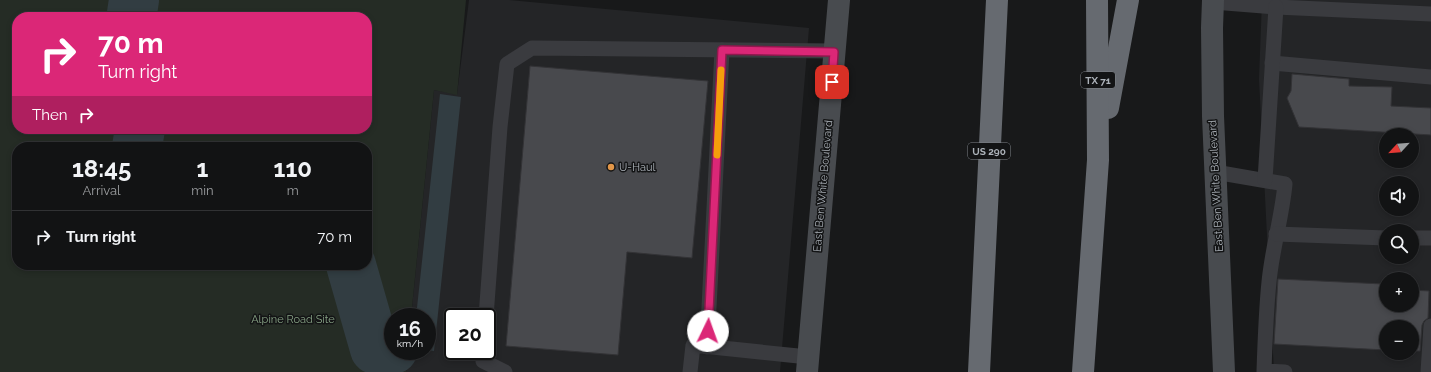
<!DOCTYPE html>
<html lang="en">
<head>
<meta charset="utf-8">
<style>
  body { margin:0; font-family:Raleway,sans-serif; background:#1b1c1d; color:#f1f3f6; height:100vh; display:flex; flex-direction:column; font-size:15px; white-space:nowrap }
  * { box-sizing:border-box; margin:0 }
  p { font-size:13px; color:#9c9ea0 }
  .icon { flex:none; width:22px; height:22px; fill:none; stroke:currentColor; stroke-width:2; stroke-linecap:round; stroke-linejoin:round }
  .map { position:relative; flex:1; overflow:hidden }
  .panel { position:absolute; left:12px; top:142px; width:360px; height:128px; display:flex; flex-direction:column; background:#121314; border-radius:16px; box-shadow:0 2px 6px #0003,0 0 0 1px #313234 }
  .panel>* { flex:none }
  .banner { position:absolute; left:12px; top:12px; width:360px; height:122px; border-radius:16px; box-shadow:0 2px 6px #0003,0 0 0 1px #313234; background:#db2777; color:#fff; overflow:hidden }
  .needle { width:26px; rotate:244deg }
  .buttons { position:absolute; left:1379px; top:128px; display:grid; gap:8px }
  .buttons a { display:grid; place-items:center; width:40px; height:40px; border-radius:50%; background:#121314; box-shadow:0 2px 6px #0003,0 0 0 1px #313234; font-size:20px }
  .speed { position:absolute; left:384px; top:308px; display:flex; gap:8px; font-size:20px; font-weight:700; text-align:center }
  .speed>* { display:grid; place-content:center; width:52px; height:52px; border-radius:50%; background:#121314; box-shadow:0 2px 6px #0003,0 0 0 1px #313234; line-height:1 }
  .speed small { font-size:10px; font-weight:400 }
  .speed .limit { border:2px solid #111; border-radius:6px; background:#fff; color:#111 }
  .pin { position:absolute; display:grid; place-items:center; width:34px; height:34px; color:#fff; margin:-17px; border-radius:8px; box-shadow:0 2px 6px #0006 }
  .me { position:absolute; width:44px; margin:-22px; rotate:3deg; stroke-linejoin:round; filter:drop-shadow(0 0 3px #0008) }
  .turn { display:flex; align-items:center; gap:14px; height:84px; padding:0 20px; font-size:18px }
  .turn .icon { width:52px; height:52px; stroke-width:2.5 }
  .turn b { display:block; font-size:28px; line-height:34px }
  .then { display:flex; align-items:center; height:38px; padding:0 20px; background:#0003; gap:8px; font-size:15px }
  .eta { display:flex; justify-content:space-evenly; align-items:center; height:68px; text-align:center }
  .eta b { font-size:24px; font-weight:700; line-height:28px }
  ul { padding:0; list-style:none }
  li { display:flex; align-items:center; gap:12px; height:52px; padding:0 20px; border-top:1px solid #313234 }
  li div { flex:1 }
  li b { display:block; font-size:15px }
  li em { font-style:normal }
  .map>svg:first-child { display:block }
  .built { fill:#242527; fill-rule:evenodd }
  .green { fill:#252c25; fill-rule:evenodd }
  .water { fill:#323d42 }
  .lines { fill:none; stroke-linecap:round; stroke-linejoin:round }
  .river { stroke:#323d42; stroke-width:50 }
  .building { fill:#48494d; stroke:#333336 }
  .service { stroke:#3a3b3f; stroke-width:15 }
  .secondary { stroke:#484b4f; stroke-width:22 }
  .motorway { stroke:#666a70; stroke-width:22 }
  .route-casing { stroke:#8e194d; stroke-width:10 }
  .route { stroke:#db2777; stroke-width:7 }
  .slow { stroke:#f59e0b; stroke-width:7 }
  .poi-dot { fill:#e29648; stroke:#131415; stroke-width:1.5 }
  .labels { text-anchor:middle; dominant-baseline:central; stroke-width:3; stroke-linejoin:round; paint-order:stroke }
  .shield { fill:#131415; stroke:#7e8388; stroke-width:1 }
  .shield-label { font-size:10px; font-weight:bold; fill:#acb2b9 }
  .poi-label { font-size:11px; fill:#acb2b9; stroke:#131415; text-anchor:start }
  .street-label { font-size:11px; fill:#acb2b9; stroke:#131415 }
  .park-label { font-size:11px; fill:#87a285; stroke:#131415 }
</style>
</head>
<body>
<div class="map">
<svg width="1431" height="372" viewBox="0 0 1431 372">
  <rect width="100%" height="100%" fill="#18191a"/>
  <!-- built -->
  <g class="built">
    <path d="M469,0H509L809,28L780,372H406L408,351H427V317H411L434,90L457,94ZM453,317H487V351H453Z"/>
    <path d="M1262,0H1431V372H1274L1259,79ZM1386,135H1412V161H1386ZM1386,183H1412V209H1386ZM1386,231H1412V257H1386ZM1386,279H1412V305H1386ZM1386,327H1412V353H1386Z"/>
  </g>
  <!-- green -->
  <path class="green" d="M0,0H466L457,95L434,90L411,317H393V351H408L406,372H0ZM17,17H367V129H17ZM17,147H367V265H17Z"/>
  <!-- water -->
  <polygon class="water" points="440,94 461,97 434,351 427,350 427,317 416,317"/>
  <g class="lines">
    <!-- river -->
    <g class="river">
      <polyline points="133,17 132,13 134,0"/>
      <polyline points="137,147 140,129"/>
      <polyline points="351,265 375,349 393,349"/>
    </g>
  </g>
  <!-- building -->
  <g class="building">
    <polygon points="530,66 708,81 692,258 627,252 618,355 506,346"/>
    <polygon points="1292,74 1349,79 1349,86 1392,87 1391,106 1431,108 1431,135 1299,127 1287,98 1291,91"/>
    <polygon points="1278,279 1383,284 1383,289 1386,289 1386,305 1412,305 1412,290 1429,291 1428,318 1424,321 1422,325 1420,351 1412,351 1412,327 1386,327 1386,350 1274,344"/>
  </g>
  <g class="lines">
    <!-- service -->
    <g class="service">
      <polyline points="1213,2 1276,7 1431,14"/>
      <polyline points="1272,63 1431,77"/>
      <path d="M1215,172L1285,184C1282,217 1272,249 1269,282C1266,311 1265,341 1264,371L1285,372"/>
      <polyline points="1265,180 1276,7"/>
      <polyline points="1276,234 1386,238"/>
      <polyline points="1412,238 1431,238"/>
      <polyline points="486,317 500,127 507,64 532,48 834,51"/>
      <polyline points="707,347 722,50"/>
      <polyline points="483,351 483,361 505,372"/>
      <polyline points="690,372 693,345 808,357"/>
      <polyline points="1428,372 1431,326"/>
    </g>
    <!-- secondary -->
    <g class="secondary">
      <polyline points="1213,0 1212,28 1213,116 1224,372"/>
      <polyline points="807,372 839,0"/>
    </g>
    <!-- motorway -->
    <g class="motorway">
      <polyline points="1108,108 1128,0"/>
      <polyline points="979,372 997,0"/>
      <polyline points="1083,372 1098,160 1097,0"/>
    </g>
  </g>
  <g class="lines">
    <!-- route casing -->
    <g class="route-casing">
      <polyline id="route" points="708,331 722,50 834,52 832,82"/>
    </g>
    <!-- route -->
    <use href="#route" class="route"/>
    <!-- slow -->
    <polyline class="slow" points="717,155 721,70"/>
  </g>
  <!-- markers -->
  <circle class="poi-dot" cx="611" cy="167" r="4"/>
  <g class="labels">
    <!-- shield labels -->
    <g class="shield">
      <rect x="1081" y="72" width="34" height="16" rx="3"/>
      <rect x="968" y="143" width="42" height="16" rx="3"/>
    </g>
    <g class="shield-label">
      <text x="1098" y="80">TX 71</text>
      <text x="989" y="151">US 290</text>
    </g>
    <!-- poi labels -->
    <g class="poi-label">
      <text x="619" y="167">U-Haul</text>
    </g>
    <!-- street labels -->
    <g class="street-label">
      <text transform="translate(823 186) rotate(-85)">East Ben White Boulevard</text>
      <text transform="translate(1216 186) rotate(-93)">East Ben White Boulevard</text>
    </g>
    <!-- park labels -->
    <g class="park-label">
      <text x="293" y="319">Alpine Road Site</text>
    </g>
  </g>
</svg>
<div class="buttons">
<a><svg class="needle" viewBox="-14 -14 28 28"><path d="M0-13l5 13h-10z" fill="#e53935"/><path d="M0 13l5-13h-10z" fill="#9c9ea0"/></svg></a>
<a><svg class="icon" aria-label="sound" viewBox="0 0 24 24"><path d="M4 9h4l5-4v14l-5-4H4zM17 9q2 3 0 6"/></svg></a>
<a><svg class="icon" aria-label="search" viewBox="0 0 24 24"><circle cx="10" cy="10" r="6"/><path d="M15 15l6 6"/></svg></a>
<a>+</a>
<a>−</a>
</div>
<div class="speed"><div>16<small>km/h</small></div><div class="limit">20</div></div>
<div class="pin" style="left:832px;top:82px;background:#d93025"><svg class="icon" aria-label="arrive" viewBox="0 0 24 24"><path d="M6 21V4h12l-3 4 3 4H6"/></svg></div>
<svg class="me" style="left:708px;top:331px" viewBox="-20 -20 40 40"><circle r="19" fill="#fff"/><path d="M0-13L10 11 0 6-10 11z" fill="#db2777"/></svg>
<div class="banner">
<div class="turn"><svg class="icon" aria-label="right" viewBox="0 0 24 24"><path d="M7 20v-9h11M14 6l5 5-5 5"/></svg><div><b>70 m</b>Turn right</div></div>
<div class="then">Then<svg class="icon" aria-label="right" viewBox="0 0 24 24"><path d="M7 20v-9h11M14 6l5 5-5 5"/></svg></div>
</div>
<section class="panel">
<div class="eta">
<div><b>18:45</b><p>Arrival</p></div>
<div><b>1</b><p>min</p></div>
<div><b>110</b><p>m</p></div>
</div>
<ul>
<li><svg class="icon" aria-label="right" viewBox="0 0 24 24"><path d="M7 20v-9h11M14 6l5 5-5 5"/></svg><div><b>Turn right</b></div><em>70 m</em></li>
</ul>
</section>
</div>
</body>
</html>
